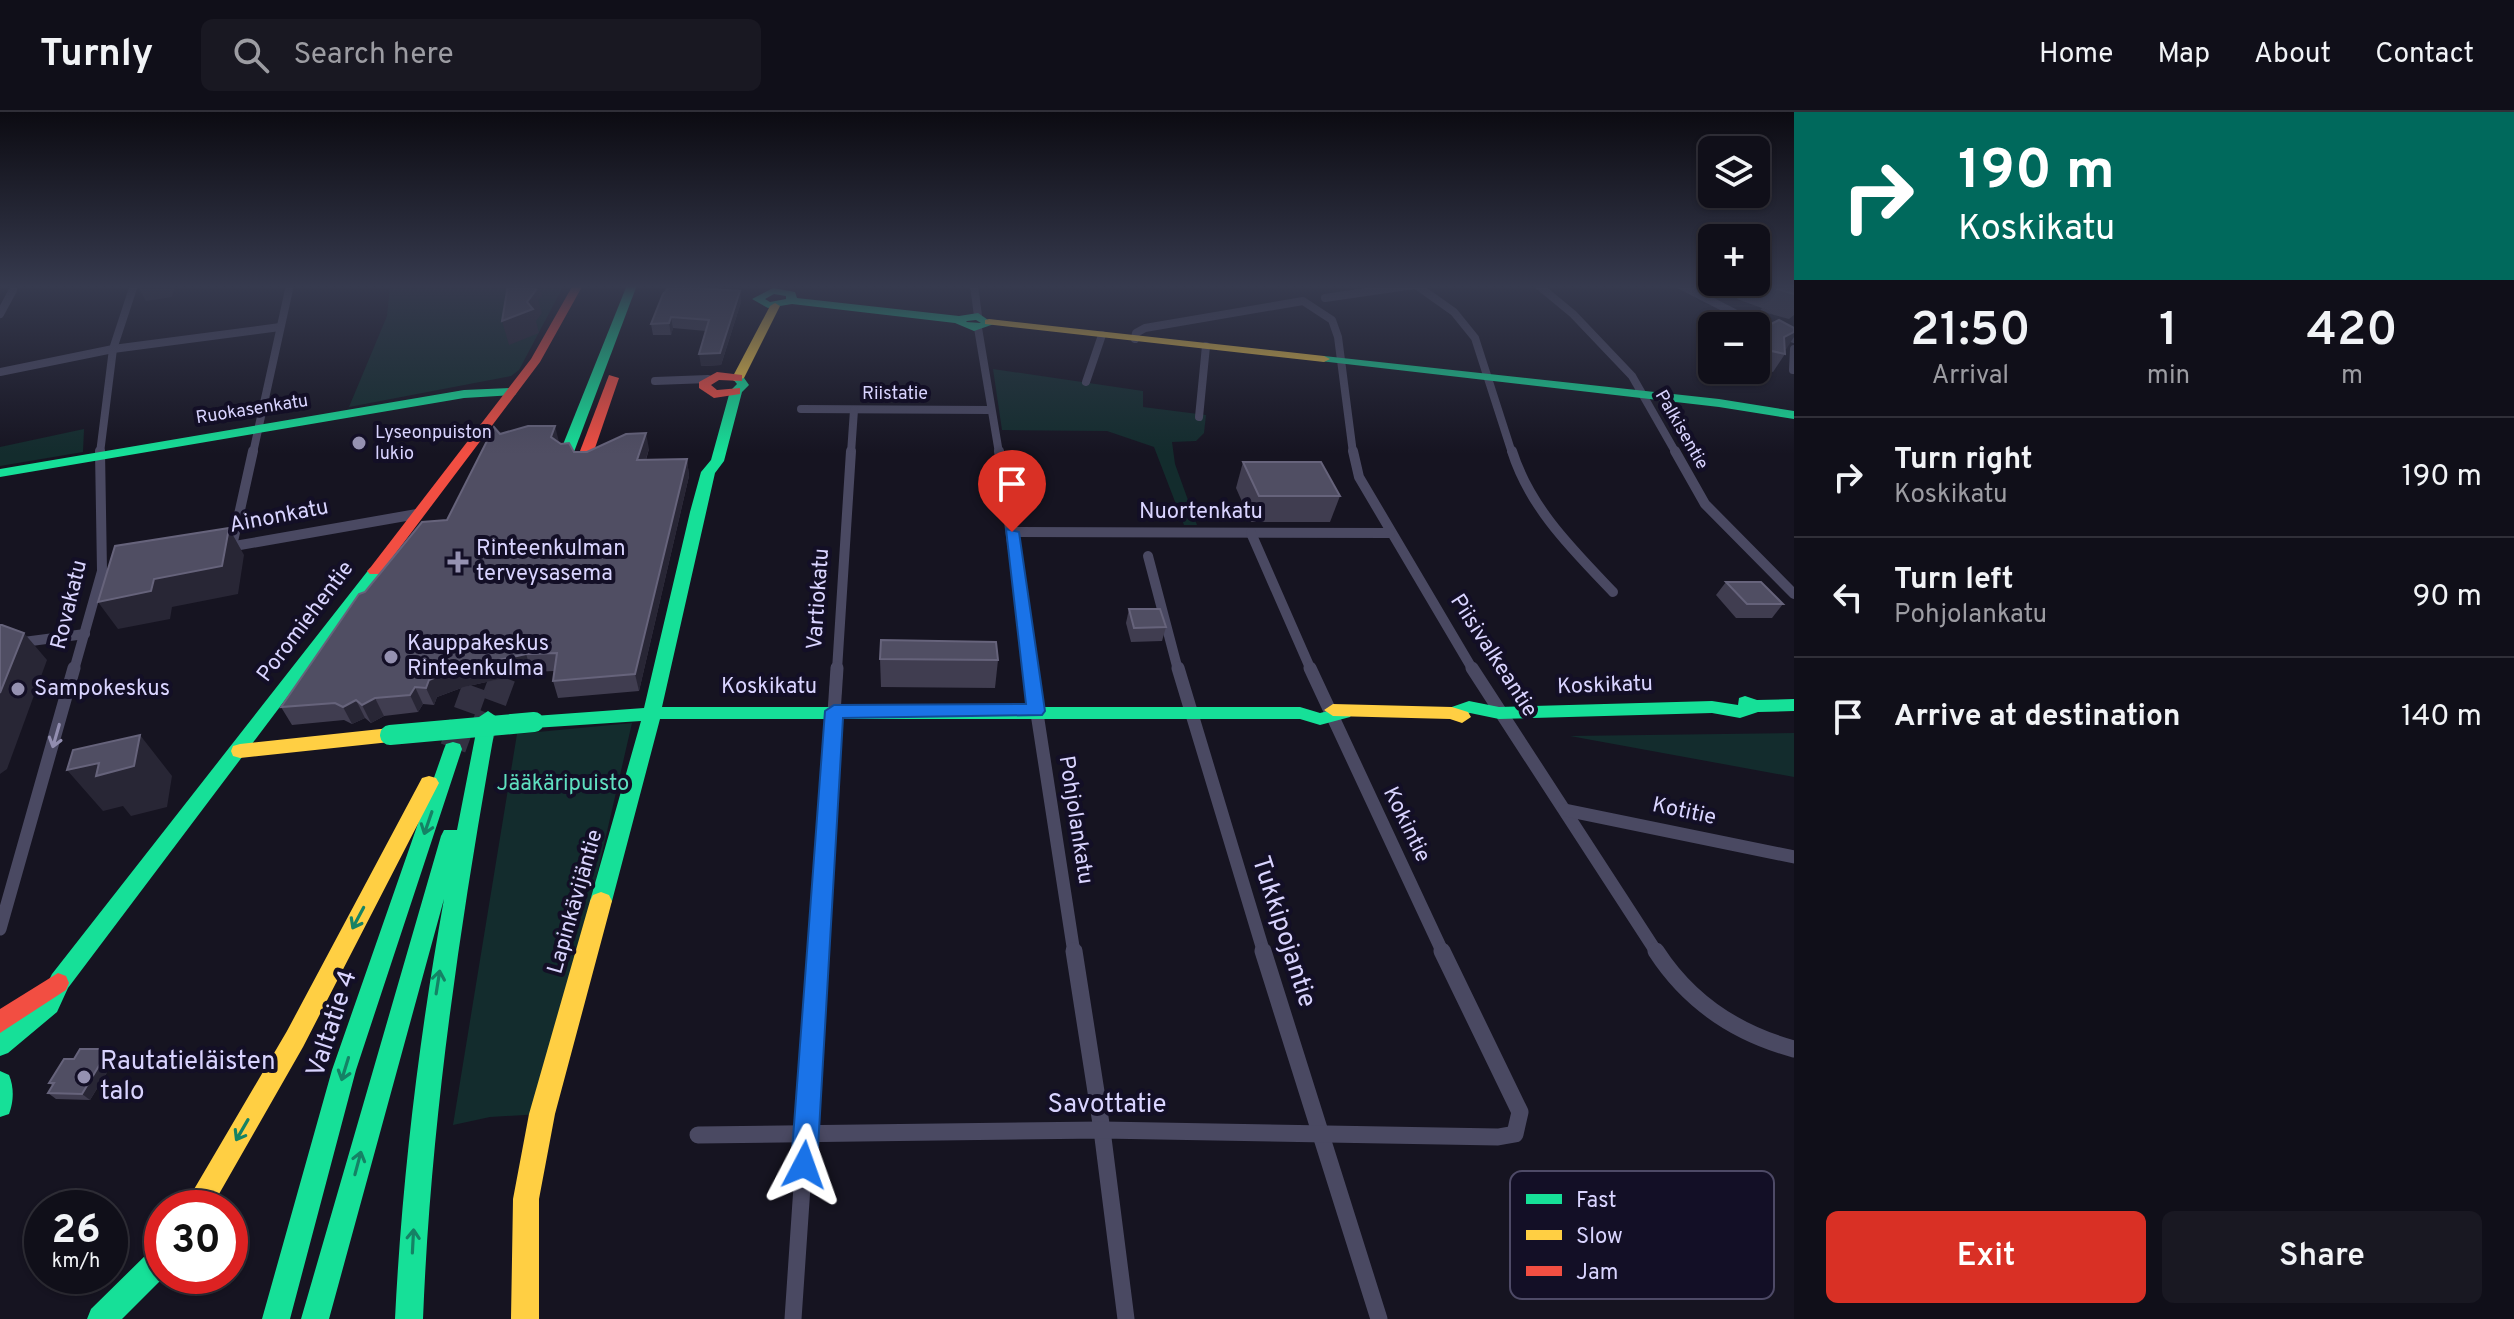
<!DOCTYPE html>
<html lang="en">
<head>
<meta charset="utf-8">
<style>
  body { margin:0; font-family:Overpass,sans-serif; background:#191822; color:#f1f3f6; height:100vh; display:flex; flex-direction:column; font-size:30px; white-space:nowrap }
  * { box-sizing:border-box; margin:0 }
  p { font-size:26px; color:#9c9ca2 }
  .icon { flex:none; width:44px; height:44px; fill:none; stroke:currentColor; stroke-width:2; stroke-linecap:round; stroke-linejoin:round }
  .map { position:relative; flex:1; overflow:hidden }
  .drawer { display:flex; flex-direction:column; background:#100f19; width:720px }
  .drawer>* { flex:none }
  .top-card { background:#00695c; color:#fff; overflow:hidden }
  .fabs { position:absolute; left:1698px; top:24px; display:grid; gap:16px }
  .fabs a { display:grid; place-items:center; width:72px; height:72px; border-radius:12px; background:#100f19; box-shadow:0 2px 6px #0004,0 0 0 2px #302f38; font-size:40px }
  .speed { position:absolute; left:24px; top:1078px; display:flex; gap:16px; font-size:40px; font-weight:700; text-align:center }
  .speed>* { display:grid; place-content:center; width:104px; height:104px; border-radius:50%; background:#100f19; box-shadow:0 2px 6px #0004,0 0 0 2px #302f38; line-height:1 }
  .speed small { font-size:20px; font-weight:400 }
  .speed .limit { border:12px solid #d22; background:#fff; color:#111 }
  .pin { position:absolute; display:grid; place-items:center; width:68px; height:68px; color:#fff; margin:-82px -34px; border-radius:50% 50% 50% 0; rotate:-45deg; box-shadow:0 0 8px #0007 }
  .pin .icon { rotate:45deg }
  .me { position:absolute; width:88px; margin:-44px; rotate:4deg; stroke-linejoin:round; filter:drop-shadow(0 0 6px #0008) }
  .turn { display:flex; align-items:center; gap:28px; height:168px; padding:0 32px; font-size:36px }
  .turn .icon { width:104px; height:104px; stroke-width:2.5 }
  .turn b { display:block; font-size:56px; line-height:68px }
  .eta { display:flex; justify-content:space-evenly; align-items:center; height:136px; text-align:center }
  .eta b { font-size:48px; font-weight:600; line-height:56px }
  .button { display:flex; gap:16px; margin-top:auto; padding:16px 32px }
  .button a { flex:1; height:92px; border-radius:12px; background:#d93025; color:#fff; font-size:32px; font-weight:600; line-height:92px; text-align:center }
  .button a+a { background:#191822; color:#f1f3f6 }
  ul { padding:0; list-style:none }
  li { display:flex; align-items:center; gap:24px; height:120px; padding:0 32px; border-top:2px solid #302f38 }
  li div { flex:1 }
  li b { display:block; font-size:30px }
  li em { font-style:normal }
  header { display:flex; align-items:center; gap:48px; box-sizing:border-box; height:112px; padding:0 40px; background:#100f19; border-bottom:2px solid #302f38 }
  header strong { font-size:38px }
  nav { display:flex; gap:44px; margin-inline-start:auto; font-size:28px }
  .search { width:560px; height:72px; background:#191822; display:flex; align-items:center; gap:20px; box-sizing:border-box; padding:0 28px; border-radius:12px; color:#9c9ca2; font-size:30px }
  main { display:flex; flex:1; min-height:0 }
  .map>svg:first-child { display:block }
  .green { fill:#132c2d }
  .lines { fill:none; stroke-linecap:round; stroke-linejoin:round }
  .highway-tunnel-far1 { stroke:#333142; stroke-width:20; stroke-dasharray:20 10; stroke-linecap:butt }
  .highway-tunnel { stroke:#333142; stroke-width:26; stroke-dasharray:26 13; stroke-linecap:butt }
  .street-far3 { stroke:#4a4962; stroke-width:8 }
  .street-far2 { stroke:#4a4962; stroke-width:10 }
  .street-far1 { stroke:#4a4962; stroke-width:13 }
  .street { stroke:#4a4962; stroke-width:17 }
  .fast { fill:#16e098; fill-rule:evenodd }
  .slow { fill:#ffcf43; fill-rule:evenodd }
  .jam { fill:#f24e42; fill-rule:evenodd }
  .fast-bridge { stroke:#16e098; stroke-width:20 }
  .wall { fill:#403d50 }
  .shaded-wall { fill:#282635 }
  .building { fill:#504e63; stroke:#66637b; stroke-width:2 }
  .oneway { stroke:#928eb0 }
  .oneway2 { stroke:#158265 }
  .route { fill:#1a73e8; stroke:#114b97; stroke-width:2 }
  .poi-dot { fill:#9591b1; stroke:#130f26; stroke-width:3 }
  .labels { text-anchor:middle; dominant-baseline:central; stroke-width:8; stroke-linejoin:round; paint-order:stroke }
  .far-street-label { font-size:18px; fill:#d9d4ff; stroke:#130f26 }
  .far-poi-label { font-size:18px; fill:#d9d4ff; stroke:#130f26; text-anchor:start }
  .street-label { font-size:22px; fill:#d9d4ff; stroke:#130f26 }
  .poi-label { font-size:22px; fill:#d9d4ff; stroke:#130f26; text-anchor:start }
  .park-label { font-size:22px; fill:#5fe0c0; stroke:#130f26 }
  .near-street-label { font-size:26px; fill:#d9d4ff; stroke:#130f26 }
  .near-poi-label { font-size:26px; fill:#d9d4ff; stroke:#130f26; text-anchor:start }
  .key { fill:#130f26; stroke:#4e4a67; stroke-width:2 }
  .key-label { font-size:22px; fill:#d9d4ff }
</style>
</head>
<body>
<header>
<strong>Turnly</strong>
<div class="search"><svg class="icon" aria-label="search" viewBox="0 0 24 24"><circle cx="10" cy="10" r="6"/><path d="M15 15l6 6"/></svg>Search here</div>
<nav><a>Home</a><a>Map</a><a>About</a><a>Contact</a></nav>
</header>
<main>
<div class="map">
<svg width="1794" height="1207" viewBox="0 0 1794 1207">
  <rect width="100%" height="100%" fill="#161421"/>
  <!-- green -->
  <g class="green">
    <polygon points="390,173 564,173 519,258 511,264 349,295 387,204"/>
    <polygon points="993,257 1143,279 1143,295 1206,303 1204,321 1196,329 1172,330 1175,352 1197,413 1184,413 1154,335 1107,319 1002,318"/>
    <polygon points="84,317 83,340 0,354 0,335"/>
    <polygon points="632,611 542,1002 490,1005 453,1013 517,622"/>
    <polygon points="1794,621 1794,665 1570,624"/>
  </g>
  <g class="lines">
    <!-- highway-tunnel-far1 -->
    <g class="highway-tunnel-far1">
      <polyline points="481,558 487,543"/>
      <polyline points="505,558 513,536"/>
    </g>
    <!-- highway-tunnel -->
    <g class="highway-tunnel">
      <polyline points="480,626 506,556"/>
      <polyline points="453,636 482,556"/>
    </g>
    <!-- street-far3 -->
    <g class="street-far3">
      <polyline points="974,173 978,204"/>
      <polyline points="1416,173 1454,200 1475,226 1512,341"/>
      <polyline points="1538,173 1573,202 1632,264 1676,341"/>
      <polyline points="1680,173 1760,214 1794,227"/>
      <polyline points="1325,186 1414,173"/>
      <polyline points="0,202 13,178"/>
      <polyline points="978,216 999,341"/>
      <polyline points="1135,227 1136,221 1145,216 1303,189 1332,208 1338,225 1353,341"/>
      <polyline points="1793,258 1794,237"/>
      <polyline points="0,260 113,237 280,215"/>
      <polyline points="655,269 708,267"/>
      <polyline points="1086,270 1102,223"/>
      <polyline points="801,297 990,298"/>
      <polyline points="1199,305 1206,234"/>
      <polyline points="100,341 113,237 134,173"/>
      <polyline points="253,341 290,173"/>
      <polyline points="851,341 854,298"/>
    </g>
    <!-- street-far2 -->
    <g class="street-far2">
      <polyline points="999,339 1030,558"/>
      <polyline points="1353,339 1359,365 1473,558"/>
      <path d="M1512,339C1530,396 1572,437 1613,480"/>
      <polyline points="1675,339 1705,392 1794,482"/>
      <polyline points="1012,420 1390,421"/>
      <polyline points="1251,421 1311,558"/>
      <polyline points="232,434 253,339"/>
      <polyline points="223,436 417,402"/>
      <polyline points="1148,444 1178,558"/>
      <polyline points="0,533 85,522"/>
      <polyline points="74,558 102,459 100,339"/>
      <polyline points="837,558 851,339"/>
    </g>
    <!-- street-far1 -->
    <g class="street-far1">
      <polyline points="1030,556 1074,841"/>
      <polyline points="1178,556 1264,841"/>
      <polyline points="1310,556 1443,841"/>
      <polyline points="1472,556 1657,841"/>
      <polyline points="1565,698 1794,745"/>
      <polyline points="0,817 74,556"/>
      <polyline points="818,841 837,556"/>
    </g>
    <!-- street -->
    <g class="street">
      <polyline points="1074,839 1102,1018 1126,1207"/>
      <polyline points="1263,839 1379,1207"/>
      <path d="M1656,839C1689,890 1735,921 1794,937"/>
      <polyline points="698,1023 1102,1018 1498,1025 1515,1022 1520,1000 1442,839"/>
      <polyline points="793,1207 818,839"/>
    </g>
    <!-- fast -->
    <g class="fast">
      <polygon points="627,173 637,173 574,340 572,343 562,343 560,340"/>
      <path d="M672,173H707C699,178 680,178 672,173Z"/>
      <path d="M773,176L795,180L797,186L959,204L978,201L994,212L974,219L955,211L792,192L768,196L752,187ZM774,182L786,184V187L770,190L765,187ZM976,208L981,211L966,210L967,209Z"/>
      <polygon points="1324,244 1719,287 1794,299 1794,307 1719,295 1320,249 1318,247"/>
      <polygon points="734,263 742,263 749,273 742,280 724,349 715,361 662,595 1300,595 1320,601 1344,595 1353,601 1350,605 1320,613 1300,607 660,607 612,789 609,795 601,798 593,795 590,789 641,609 534,616 525,610 534,604 644,596 690,400 701,360 711,348 730,279 737,272 732,266"/>
      <polygon points="511,276 517,280 515,283 464,286 0,365 0,357 464,278"/>
      <polygon points="375,454 383,459 380,462 68,876 57,900 8,941 0,944 0,918 41,884 52,862 370,456"/>
      <polygon points="1745,584 1757,588 1794,587 1794,599 1758,600 1740,606 1712,601 1499,607 1470,601 1452,607 1443,601 1446,597 1469,589 1499,595 1712,589 1738,593 1739,586"/>
      <path d="M488,599L497,605C461,805 431,1004 423,1207H395C402,1066 419,926 444,787L329,1207H301L441,724L444,718H457L479,605Z"/>
      <polygon points="453,630 460,632 462,637 356,958 290,1207 262,1207 332,958 444,637 446,632"/>
      <path d="M0,959L9,963C14,975 14,989 9,1002L0,1005Z"/>
      <polygon points="162,1133 162,1164 165,1164 122,1207 87,1207 91,1197 152,1137"/>
    </g>
    <!-- slow -->
    <g class="slow">
      <polygon points="775,191 780,194 744,266 734,269 732,266 770,194"/>
      <polygon points="989,207 1324,244 1330,247 1324,250 985,212 985,208"/>
      <polygon points="1333,592 1452,595 1468,600 1471,605 1462,611 1450,607 1333,604 1324,598"/>
      <polygon points="390,616 399,623 390,630 240,646 233,644 231,639 233,634 240,632"/>
      <polygon points="429,664 436,666 439,671 303,935 211,1096 183,1096 287,919 422,666"/>
      <polygon points="601,780 609,783 612,789 555,1002 539,1087 539,1207 511,1207 513,1087 529,1002 590,789 593,783"/>
    </g>
    <!-- jam -->
    <g class="jam">
      <polygon points="573,173 583,173 540,250 380,462 370,462 367,459 370,456 531,247"/>
      <polygon points="717,260 742,263 742,269 719,268 711,273 717,278 740,276 740,282 714,286 699,276 699,270"/>
      <polygon points="609,263 619,266 594,339 582,342 580,339"/>
      <polygon points="58,861 66,864 69,871 66,878 0,921 0,897"/>
    </g>
    <!-- fast-bridge -->
    <polyline class="fast-bridge" points="390,623 534,610"/>
  </g>
  <!-- wall -->
  <g class="wall">
    <polygon points="1738,173 1794,173 1794,203 1789,207 1760,199 1762,196 1737,187 1743,176"/>
    <polygon points="740,179 741,190 721,253 701,254 706,219 673,216 671,223 653,223 651,212"/>
    <polygon points="1759,218 1787,236 1785,237 1785,242 1773,260 1756,256 1756,222"/>
    <polygon points="500,322 559,330 574,340 649,337 646,348 687,347 689,364 639,579 558,586 553,569 554,559 532,560 464,575 437,585 434,593 423,592 418,600 384,604 371,611 365,606 352,612 344,608 292,613 281,595 365,480 447,408"/>
    <polygon points="1243,350 1340,384 1330,410 1251,410 1236,376"/>
    <polygon points="1726,470 1783,492 1772,506 1736,506 1716,483"/>
    <polygon points="1129,497 1166,515 1162,529 1131,530 1126,511"/>
    <polygon points="880,547 998,548 995,576 881,575"/>
    <polygon points="117,944 90,988 56,987 48,981 53,974 49,971 74,947"/>
  </g>
  <!-- shaded-wall -->
  <g class="shaded-wall">
    <polygon points="137,173 175,173 172,185 146,189"/>
    <polygon points="530,173 539,173 542,184 538,188 542,201 536,209 539,221 509,233 502,209 527,190"/>
    <polygon points="740,179 741,190 721,253 701,254 699,242"/>
    <polygon points="671,205 673,216 671,223 669,211"/>
    <polygon points="1794,220 1794,225 1787,236 1777,240 1784,225"/>
    <polygon points="555,314 559,330 551,325"/>
    <polygon points="646,321 649,337 640,365 637,348"/>
    <polygon points="687,347 689,364 639,579 635,562"/>
    <polygon points="229,416 244,443 238,482 172,495 170,507 118,517 98,490"/>
    <polygon points="24,521 47,548 7,657 0,662 0,581"/>
    <polygon points="526,542 532,560 464,575 437,585 434,593 426,576 429,568 456,557"/>
    <polygon points="415,575 423,592 418,600 410,583"/>
    <polygon points="375,586 384,604 371,611 362,593"/>
    <polygon points="356,588 365,606 352,612 343,595"/>
    <polygon points="140,623 172,664 167,695 131,704 123,694 103,699 67,658 99,651"/>
    <polygon points="109,937 117,944 90,988 82,982"/>
  </g>
  <!-- building -->
  <g class="building">
    <polygon points="508,173 532,173 536,178 527,190 533,197 502,209"/>
    <polygon points="1774,173 1794,173 1794,182 1774,176 1776,173"/>
    <polygon points="670,174 740,179 720,241 699,242 709,208 671,205 669,211 651,212 663,182"/>
    <polygon points="1779,208 1794,216 1794,220 1784,225 1785,242 1758,236 1759,218"/>
    <polygon points="528,314 555,314 551,325 561,332 569,331 574,340 587,340 626,322 646,321 637,348 687,347 635,562 553,569 557,541 526,542 456,557 429,568 426,576 415,575 410,583 375,586 362,593 356,588 343,595 335,591 281,595 359,482 365,480 422,410 447,408 494,315 500,322"/>
    <polygon points="1243,350 1321,350 1340,384 1259,384"/>
    <polygon points="229,416 222,454 154,467 151,479 98,490 115,434"/>
    <polygon points="1726,470 1761,470 1783,492 1747,492"/>
    <polygon points="1129,497 1160,497 1166,515 1134,516"/>
    <polygon points="0,513 2,513 24,521 0,581"/>
    <polygon points="881,528 996,530 998,548 880,547"/>
    <polygon points="140,623 134,654 96,664 99,651 67,658 73,638"/>
    <polygon points="80,937 109,937 82,982 48,981 54,971 49,971 64,947 74,947"/>
  </g>
  <!-- one-way arrows -->
  <defs><path id="oneway-shaft" d="M-6 0H5M1.5-3L5.5 0L1.5 3" fill="none" stroke-width="1.6" stroke-linecap="round" stroke-linejoin="round" transform="scale(2)"/></defs>
  <use class="oneway" href="#oneway-shaft" transform="translate(56 624) rotate(106)"/>
  <g class="oneway2">
    <use href="#oneway-shaft" transform="translate(428 711) rotate(109)"/>
    <use href="#oneway-shaft" transform="translate(358 806) rotate(118)"/>
    <use href="#oneway-shaft" transform="translate(438 870) rotate(-81)"/>
    <use href="#oneway-shaft" transform="translate(345 957) rotate(107)"/>
    <use href="#oneway-shaft" transform="translate(242 1018) rotate(120)"/>
    <use href="#oneway-shaft" transform="translate(358 1051) rotate(-75)"/>
    <use href="#oneway-shaft" transform="translate(413 1129) rotate(-87)"/>
  </g>
  <!-- sky -->
  <linearGradient id="sky" x2="0" y2="1"><stop stop-color="#0c0b12"/><stop offset="0.51" stop-color="#363a4e"/><stop offset="1" stop-color="#363a4e" stop-opacity="0"/></linearGradient>
  <rect width="1794" height="342" fill="url(#sky)"/>
  <!-- route -->
  <polygon class="route" points="1006,417 1019,420 1045,599 1042,603 843,606 817,1053 813,1062 804,1066 795,1062 791,1053 825,599 834,593 1026,592"/>
  <!-- markers -->
  <g class="poi-dot">
    <circle cx="359" cy="331" r="8"/>
    <path d="M454 438h8v8h8v8h-8v8h-8v-8h-8v-8h8z"/>
    <circle cx="391" cy="545" r="8"/>
    <circle cx="18" cy="577" r="8"/>
    <circle cx="84" cy="965" r="8"/>
  </g>
  <g class="labels">
    <!-- far-street labels -->
    <g class="far-street-label">
      <text x="895" y="282">Riistatie</text>
      <text transform="translate(252 298) rotate(-9)">Ruokasenkatu</text>
      <text transform="translate(1681 318) rotate(60)">Palkisentie</text>
    </g>
    <!-- far-poi labels -->
    <g class="far-poi-label">
      <text x="375" y="321">Lyseonpuiston<tspan x="375" dy="21">lukio</tspan></text>
    </g>
    <!-- street labels -->
    <g class="street-label">
      <text x="1201" y="400">Nuortenkatu</text>
      <text transform="translate(279 405) rotate(-11)">Ainonkatu</text>
      <text transform="translate(819 487) rotate(-86)">Vartiokatu</text>
      <text transform="translate(70 493) rotate(-76)">Rovakatu</text>
      <text transform="translate(306 510) rotate(-53)">Poromiehentie</text>
      <text transform="translate(1493 544) rotate(57)">Piisivalkeantie</text>
      <text transform="translate(1605 574) rotate(-2)">Koskikatu</text>
      <text x="769" y="575">Koskikatu</text>
      <text transform="translate(1684 700) rotate(12)">Kotitie</text>
      <text transform="translate(1075 708) rotate(81)">Pohjolankatu</text>
      <text transform="translate(1406 713) rotate(64)">Kokintie</text>
      <text transform="translate(576 790) rotate(-74)">Lapinkävijäntie</text>
    </g>
    <!-- poi labels -->
    <g class="poi-label">
      <text x="476" y="437">Rinteenkulman<tspan x="476" dy="25">terveysasema</tspan></text>
      <text x="407" y="532">Kauppakeskus<tspan x="407" dy="25">Rinteenkulma</tspan></text>
      <text x="34" y="577">Sampokeskus</text>
    </g>
    <!-- park labels -->
    <g class="park-label">
      <text x="563" y="672">Jääkäripuisto</text>
    </g>
    <!-- near-street labels -->
    <g class="near-street-label">
      <text transform="translate(1283 820) rotate(72)">Tukkipojantie</text>
      <text transform="translate(333 912) rotate(-72)">Valtatie 4</text>
      <text x="1107" y="993">Savottatie</text>
    </g>
    <!-- near-poi labels -->
    <g class="near-poi-label">
      <text x="100" y="950">Rautatieläisten<tspan x="100" dy="30">talo</tspan></text>
    </g>
  </g>
  <!-- legend -->
  <rect x="1510" y="1059" width="264" height="128" rx="12" class="key"/>
  <rect x="1526" y="1082" width="36" height="10" fill="#16e098"/>
  <rect x="1526" y="1118" width="36" height="10" fill="#ffcf43"/>
  <rect x="1526" y="1154" width="36" height="10" fill="#f24e42"/>
  <g class="key-label">
    <text x="1576" y="1095">Fast</text>
    <text x="1576" y="1131">Slow</text>
    <text x="1576" y="1167">Jam</text>
  </g>
</svg>
<div class="fabs">
<a><svg class="icon" aria-label="layers" viewBox="0 0 24 24"><path d="M12 4l9 5-9 5-9-5zM3 14l9 5 9-5"/></svg></a>
<a>+</a>
<a>−</a>
</div>
<div class="speed"><div>26<small>km/h</small></div><div class="limit">30</div></div>
<div class="pin" style="left:1012px;top:420px;background:#d93025"><svg class="icon" aria-label="arrive" viewBox="0 0 24 24"><path d="M6 21V4h12l-3 4 3 4H6"/></svg></div>
<svg class="me" style="left:804px;top:1053px" viewBox="-20 -20 40 40"><path d="M0-17L14 15 0 8-14 15z" fill="#1a73e8" stroke="#fff" stroke-width="4"/></svg>
</div>
<section class="drawer">
<div class="top-card">
<div class="turn"><svg class="icon" aria-label="right" viewBox="0 0 24 24"><path d="M7 20v-9h11M14 6l5 5-5 5"/></svg><div><b>190 m</b>Koskikatu</div></div>
</div>
<div class="eta">
<div><b>21:50</b><p>Arrival</p></div>
<div><b>1</b><p>min</p></div>
<div><b>420</b><p>m</p></div>
</div>
<ul>
<li><svg class="icon" aria-label="right" viewBox="0 0 24 24"><path d="M7 20v-9h11M14 6l5 5-5 5"/></svg><div><b>Turn right</b><p>Koskikatu</p></div><em>190 m</em></li>
<li><svg class="icon" aria-label="left" viewBox="0 0 24 24"><path d="M17 20v-9H6M10 6l-5 5 5 5"/></svg><div><b>Turn left</b><p>Pohjolankatu</p></div><em>90 m</em></li>
<li><svg class="icon" aria-label="arrive" viewBox="0 0 24 24"><path d="M6 21V4h12l-3 4 3 4H6"/></svg><div><b>Arrive at destination</b></div><em>140 m</em></li>
</ul>
<div class="button"><a>Exit</a><a>Share</a></div>
</section>
</main>
</body>
</html>
